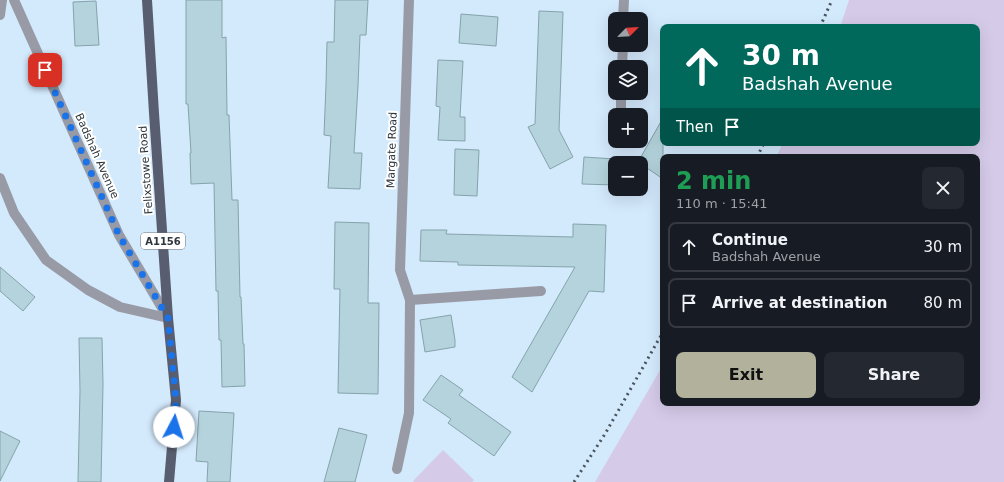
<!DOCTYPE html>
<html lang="en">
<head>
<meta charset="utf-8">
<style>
  body { margin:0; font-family:"DejaVu Sans",sans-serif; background:#242831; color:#f1f3f6; height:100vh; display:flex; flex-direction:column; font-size:15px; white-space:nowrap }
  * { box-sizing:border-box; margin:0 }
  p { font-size:13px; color:#9ea1a6 }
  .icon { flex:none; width:22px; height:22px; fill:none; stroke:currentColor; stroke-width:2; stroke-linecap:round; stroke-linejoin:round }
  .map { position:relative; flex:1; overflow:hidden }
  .drawer { position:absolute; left:660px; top:154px; width:320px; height:252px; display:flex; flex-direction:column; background:#171b24; border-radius:8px; box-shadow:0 4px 16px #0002 }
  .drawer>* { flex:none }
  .banner { position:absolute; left:660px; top:24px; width:320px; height:122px; border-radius:8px; box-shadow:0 4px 16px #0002; background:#00695c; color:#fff; overflow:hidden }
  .needle { width:26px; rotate:66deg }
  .controls { position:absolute; left:608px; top:12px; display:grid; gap:8px }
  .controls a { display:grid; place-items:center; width:40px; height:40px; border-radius:8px; background:#171b24; box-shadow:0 4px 16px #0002; font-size:20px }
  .pin { position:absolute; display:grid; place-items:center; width:34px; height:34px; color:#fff; margin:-17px; border-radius:8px; box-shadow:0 2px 6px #0006 }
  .me { position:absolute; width:44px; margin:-22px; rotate:5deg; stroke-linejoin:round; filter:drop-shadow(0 0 3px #0008) }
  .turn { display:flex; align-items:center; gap:14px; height:84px; padding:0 16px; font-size:18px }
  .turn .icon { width:52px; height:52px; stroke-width:2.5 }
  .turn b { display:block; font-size:28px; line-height:34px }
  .then { display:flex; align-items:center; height:38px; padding:0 16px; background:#0003; gap:8px; font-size:15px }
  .round { display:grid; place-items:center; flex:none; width:42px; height:42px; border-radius:8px; background:#242831 }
  .headline { display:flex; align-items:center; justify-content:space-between; height:68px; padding:0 16px }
  h1 { font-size:24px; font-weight:600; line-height:30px; color:#1e9e55 }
  .action { display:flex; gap:8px; margin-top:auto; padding:8px 16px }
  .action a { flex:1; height:46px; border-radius:8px; background:#b2b19c; color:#111; font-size:16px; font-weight:600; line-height:46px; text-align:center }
  .action a+a { background:#242831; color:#f1f3f6 }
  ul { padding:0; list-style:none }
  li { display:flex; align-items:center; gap:12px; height:50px; margin:0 8px 6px; padding:0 8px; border:2px solid #363941; border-radius:8px }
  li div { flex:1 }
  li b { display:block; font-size:15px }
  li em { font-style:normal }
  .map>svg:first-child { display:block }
  .green { fill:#d5cbe9 }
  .building { fill:#b4d3dc; stroke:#85a3ab }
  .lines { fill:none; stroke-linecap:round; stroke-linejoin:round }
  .minor { stroke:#989ba5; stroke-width:10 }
  .major { stroke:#585d6f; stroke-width:10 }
  .rail { stroke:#48535c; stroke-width:3; stroke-dasharray:2 4; stroke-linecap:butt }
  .route { stroke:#1a73e8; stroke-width:7; stroke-dasharray:0 12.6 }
  .labels { text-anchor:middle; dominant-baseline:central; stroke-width:4; stroke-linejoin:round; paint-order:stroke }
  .shield { fill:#fff; stroke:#6d7378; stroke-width:1 }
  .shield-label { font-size:10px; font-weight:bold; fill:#2e373e }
  .street-label { font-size:11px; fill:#2e373e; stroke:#fff }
</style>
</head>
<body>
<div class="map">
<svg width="1004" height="482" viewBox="0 0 1004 482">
  <rect width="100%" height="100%" fill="#d3e9fc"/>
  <!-- green -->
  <g class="green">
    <polygon points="849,0 1004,0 1004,482 595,482 663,365 663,403 977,403 977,157 776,157 783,143 977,143 977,27 840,27"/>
    <polygon points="443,450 474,480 472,482 414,482 413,481"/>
  </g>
  <!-- building -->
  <g class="building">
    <polygon points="186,0 222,0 222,38 226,37 227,115 229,115 232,200 238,200 240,297 241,297 243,344 244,344 245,386 222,387 221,340 219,340 218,291 216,291 214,183 191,184 190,153 191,153 188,104 186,104"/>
    <polygon points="335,0 368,0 366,35 360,35 358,86 354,153 362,153 360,189 328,188 331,136 324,135 326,85 327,42 334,42"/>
    <polygon points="96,1 99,45 75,46 73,2"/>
    <polygon points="539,11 563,12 559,130 573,157 550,169 528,127 535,124"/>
    <polygon points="461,14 498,17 496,46 459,43"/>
    <polygon points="438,60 463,61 460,117 465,117 465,141 438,140 440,107 436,106"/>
    <polygon points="663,118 663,179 641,164 641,163 638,162"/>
    <polygon points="455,149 479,150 477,196 454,195"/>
    <polygon points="584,157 615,159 615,185 582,184"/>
    <polygon points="335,222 369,223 368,303 379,303 378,394 338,393 340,289 334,289"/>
    <polygon points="573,224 606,225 604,292 589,291 532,392 512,377 575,267 458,265 458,262 420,261 421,230 447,230 446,234 573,237"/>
    <polygon points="0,267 35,297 23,311 0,291"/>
    <polygon points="451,315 455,340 455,347 425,352 420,320"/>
    <polygon points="79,338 102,338 103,384 101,482 78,482 80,391"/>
    <polygon points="441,375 463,390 459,395 511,432 494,456 448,423 451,419 423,400"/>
    <polygon points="199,411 234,413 230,482 207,482 208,462 196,461"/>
    <polygon points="339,428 367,435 355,482 324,482"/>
    <polygon points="0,431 20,441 0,481"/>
  </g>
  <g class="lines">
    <!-- minor -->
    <g class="minor">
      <polyline points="14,0 119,235 168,318"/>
      <polyline points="0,15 2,0"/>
      <polyline points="623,19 624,0"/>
      <polyline points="622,67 623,45"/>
      <polyline points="621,115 621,93"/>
      <polyline points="0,178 14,213 46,260 88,290 120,307 168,318"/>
      <polyline points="410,300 541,291"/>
      <polyline points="397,469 409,413 410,300 400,270 409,0"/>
    </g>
    <!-- major -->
    <polyline class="major" points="147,0 154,113 168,318 176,400 169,482"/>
    <!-- rail -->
    <g class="rail">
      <polyline points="820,27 832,0"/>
      <polyline points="757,157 764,143"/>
      <polyline points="574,482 605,434 663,332"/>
    </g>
  </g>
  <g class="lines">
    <!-- route -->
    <polyline class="route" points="45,70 119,235 168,318 176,400 174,427"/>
  </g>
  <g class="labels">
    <!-- shield labels -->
    <rect class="shield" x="141" y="233" width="44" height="16" rx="3"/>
    <g class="shield-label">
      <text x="163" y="241">A1156</text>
    </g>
    <!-- street labels -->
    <g class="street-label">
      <text transform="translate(392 150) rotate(-88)">Margate Road</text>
      <text transform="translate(97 156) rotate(66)">Badshah Avenue</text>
      <text transform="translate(146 170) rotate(-94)">Felixstowe Road</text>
    </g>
  </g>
</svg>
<div class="controls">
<a><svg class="needle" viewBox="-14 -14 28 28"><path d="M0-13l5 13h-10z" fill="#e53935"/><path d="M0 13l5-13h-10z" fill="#9ea1a6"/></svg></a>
<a><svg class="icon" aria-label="layers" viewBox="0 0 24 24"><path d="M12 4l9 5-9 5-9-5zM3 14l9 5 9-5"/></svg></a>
<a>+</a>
<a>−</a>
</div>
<div class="pin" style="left:45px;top:70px;background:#d93025"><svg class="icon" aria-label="arrive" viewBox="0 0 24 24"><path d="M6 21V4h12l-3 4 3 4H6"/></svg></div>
<svg class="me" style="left:174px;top:427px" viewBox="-20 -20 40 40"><circle r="19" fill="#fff"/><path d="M0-13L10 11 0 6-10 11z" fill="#1a73e8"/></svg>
<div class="banner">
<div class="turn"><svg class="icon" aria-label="ahead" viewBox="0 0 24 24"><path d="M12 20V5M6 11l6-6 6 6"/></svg><div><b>30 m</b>Badshah Avenue</div></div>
<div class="then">Then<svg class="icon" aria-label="arrive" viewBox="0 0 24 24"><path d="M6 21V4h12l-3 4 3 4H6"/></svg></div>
</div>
<section class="drawer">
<div class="headline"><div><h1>2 min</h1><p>110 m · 15:41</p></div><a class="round"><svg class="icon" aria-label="close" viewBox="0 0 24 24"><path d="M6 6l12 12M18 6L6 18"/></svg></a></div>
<ul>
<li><svg class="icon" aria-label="ahead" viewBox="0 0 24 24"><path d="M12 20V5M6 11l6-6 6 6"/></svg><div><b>Continue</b><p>Badshah Avenue</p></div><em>30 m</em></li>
<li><svg class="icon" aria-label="arrive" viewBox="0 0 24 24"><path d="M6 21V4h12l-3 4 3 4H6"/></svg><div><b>Arrive at destination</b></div><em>80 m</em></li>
</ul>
<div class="action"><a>Exit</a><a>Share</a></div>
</section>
</div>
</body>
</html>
